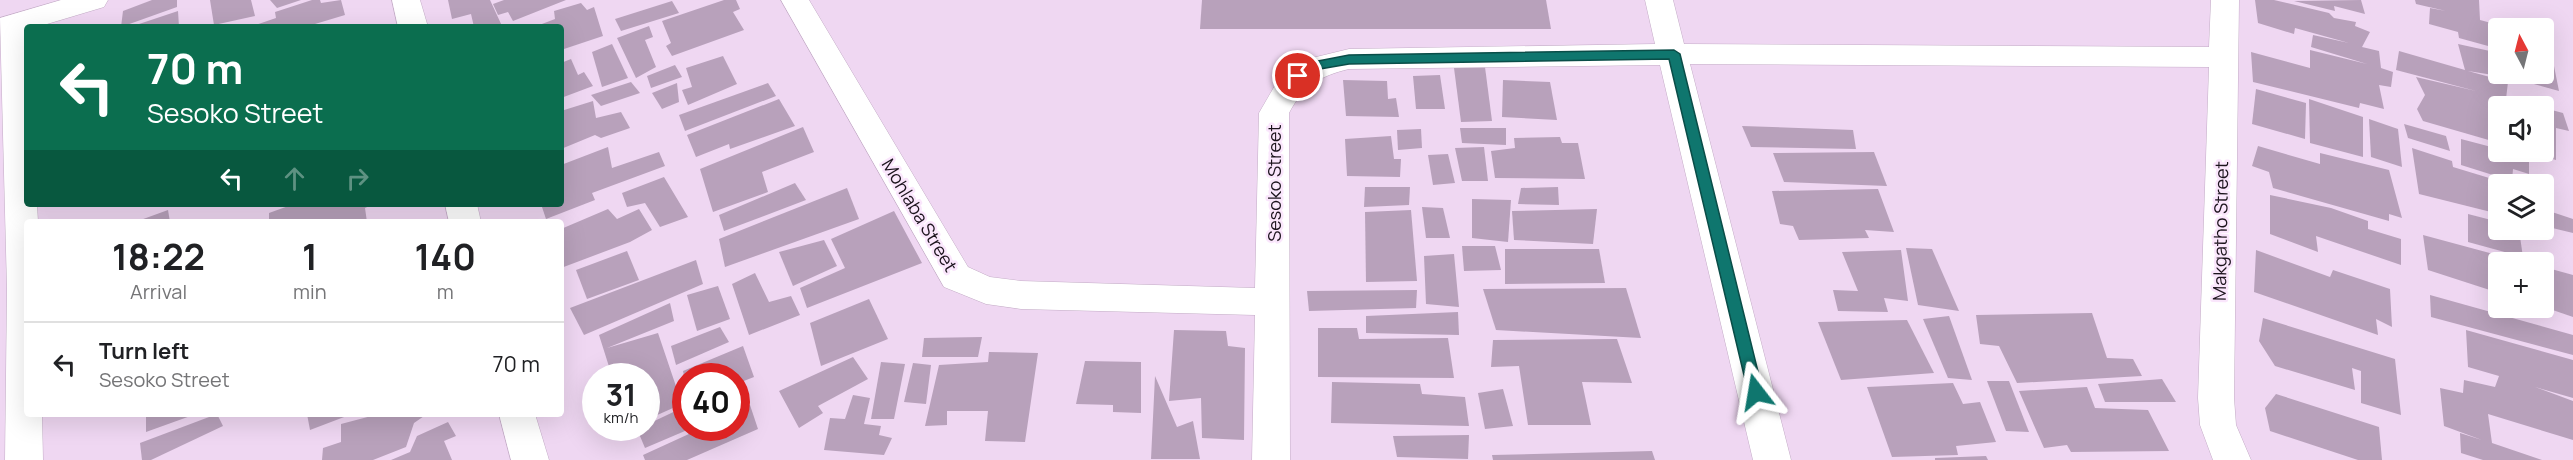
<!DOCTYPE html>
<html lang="en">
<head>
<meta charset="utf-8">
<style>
  body { margin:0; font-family:Manrope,sans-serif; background:#f6f6f6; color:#202124; height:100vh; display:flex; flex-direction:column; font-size:22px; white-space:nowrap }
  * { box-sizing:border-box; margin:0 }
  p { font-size:20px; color:#757577 }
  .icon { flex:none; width:33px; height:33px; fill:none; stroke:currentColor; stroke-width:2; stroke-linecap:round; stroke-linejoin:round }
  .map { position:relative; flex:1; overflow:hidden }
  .side { position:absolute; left:24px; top:219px; width:540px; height:198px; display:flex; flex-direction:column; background:#fff; border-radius:6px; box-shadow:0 6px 24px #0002 }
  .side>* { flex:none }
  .hud { position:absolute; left:24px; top:24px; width:540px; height:183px; border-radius:6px; box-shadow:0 6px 24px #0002; background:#0b6e4f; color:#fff; overflow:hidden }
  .needle { width:39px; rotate:353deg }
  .fabs { position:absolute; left:2488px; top:18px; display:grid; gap:12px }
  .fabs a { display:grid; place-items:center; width:66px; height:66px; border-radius:6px; background:#fff; box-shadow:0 6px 24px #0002; font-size:30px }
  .speed { position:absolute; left:582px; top:363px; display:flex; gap:12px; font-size:30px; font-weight:700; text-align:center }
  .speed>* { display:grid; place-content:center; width:78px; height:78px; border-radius:50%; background:#fff; box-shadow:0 6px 24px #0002; line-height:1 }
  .speed small { font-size:15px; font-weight:400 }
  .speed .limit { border:9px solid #d22; background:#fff; color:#111 }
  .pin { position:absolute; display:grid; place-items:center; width:51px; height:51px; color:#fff; margin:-26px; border:3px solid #fff; border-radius:50%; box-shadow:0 2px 6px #0007 }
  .me { position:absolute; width:66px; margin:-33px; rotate:346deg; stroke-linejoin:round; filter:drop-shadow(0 0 4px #0008) }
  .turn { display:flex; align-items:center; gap:21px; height:126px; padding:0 24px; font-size:27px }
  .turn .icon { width:78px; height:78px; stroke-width:2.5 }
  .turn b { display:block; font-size:42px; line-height:51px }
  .lanes { display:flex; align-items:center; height:57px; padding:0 24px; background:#0003; justify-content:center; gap:30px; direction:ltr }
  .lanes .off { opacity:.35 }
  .eta { display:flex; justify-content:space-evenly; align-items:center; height:102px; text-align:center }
  .eta b { font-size:36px; font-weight:700; line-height:42px }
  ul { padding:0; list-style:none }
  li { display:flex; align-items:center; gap:18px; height:84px; padding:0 24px; border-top:2px solid #e0e0e0 }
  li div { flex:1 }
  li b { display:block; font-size:22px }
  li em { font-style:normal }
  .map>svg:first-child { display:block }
  .building { fill:#b8a1bb }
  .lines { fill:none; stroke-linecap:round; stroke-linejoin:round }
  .minor-casing { stroke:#c3acc6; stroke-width:1 }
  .minor { fill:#fff; fill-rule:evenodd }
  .route { fill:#0f766e; stroke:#0a4d48; stroke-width:1.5 }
  .labels { text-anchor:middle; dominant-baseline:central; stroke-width:5; stroke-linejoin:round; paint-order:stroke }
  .street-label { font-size:18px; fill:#1b131c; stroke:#fae6fc }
</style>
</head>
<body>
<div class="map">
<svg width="2573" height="460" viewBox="0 0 2573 460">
  <rect width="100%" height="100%" fill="#efd7f2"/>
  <!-- building -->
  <g class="building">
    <polygon points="152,0 177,0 177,7 121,27 123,11"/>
    <polygon points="210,0 251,0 255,16 214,25"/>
    <polygon points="270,0 301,0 277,8"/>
    <polygon points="312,0 320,0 321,3 341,0 345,15 305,27 250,27 276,18 275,12"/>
    <polygon points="448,0 490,0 502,26 474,27 471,14 452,19"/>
    <polygon points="504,0 566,0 513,21 508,12 498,15 493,4"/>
    <polygon points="724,0 736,0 740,9 733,12 744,30 672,56 666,46 671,43 662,21"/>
    <polygon points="1202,0 1546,0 1551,29 1200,29"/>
    <polygon points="2255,0 2274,0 2329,13 2334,18 2356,22 2355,26 2370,32 2362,47 2379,51 2381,68 2393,72 2391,87 2379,85 2384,109 2360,103 2359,108 2253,82 2251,52 2310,68 2310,50 2367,64 2311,47 2313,35 2349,43 2295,28 2294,34 2258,23"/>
    <polygon points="2361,0 2365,14 2334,6 2335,11 2294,1"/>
    <polygon points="2415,0 2479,0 2480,20 2510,28 2499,28 2499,49 2459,38 2458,32 2429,24 2430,8 2446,11 2416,4"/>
    <polygon points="672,1 679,13 621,31 615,19"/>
    <polygon points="581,3 587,10 594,7 603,36 561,50 561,27 534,27 555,19 554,11"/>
    <polygon points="178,11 179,27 130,27"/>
    <polygon points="649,26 653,37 645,40 656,67 636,78 617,38"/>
    <polygon points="612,44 628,78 602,87 592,52"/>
    <polygon points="2458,44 2499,53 2499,74 2544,74 2544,64 2554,66 2559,91 2512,78 2468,71 2508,82 2506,99 2532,106 2499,106 2499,143 2423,121 2417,109 2425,95 2416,77 2476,91 2396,70 2399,51 2465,70"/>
    <polygon points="723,56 737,84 688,105 682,90 692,87 686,68"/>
    <polygon points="571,59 578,75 584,72 593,86 561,98 561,63"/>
    <polygon points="675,65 682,77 651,88 647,76"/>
    <polygon points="1485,67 1492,121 1461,122 1454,68"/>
    <polygon points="1440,75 1445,109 1416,109 1413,76"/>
    <polygon points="1343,80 1387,81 1388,99 1396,98 1399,117 1346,116"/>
    <polygon points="1503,80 1550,82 1557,120 1502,117"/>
    <polygon points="631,82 640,93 601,106 591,95"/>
    <polygon points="677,83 679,102 662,109 652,93"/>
    <polygon points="768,83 776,96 685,131 679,115"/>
    <polygon points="2256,89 2306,103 2305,139 2252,124"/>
    <polygon points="779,99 795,126 730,149 729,144 696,157 687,135"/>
    <polygon points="2309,99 2363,117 2363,157 2310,143"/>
    <polygon points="593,101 596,118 621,112 630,128 601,138 595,135 561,149 561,111"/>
    <polygon points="2544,108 2563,113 2569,131 2556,128 2556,160 2529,152 2544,152"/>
    <polygon points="2369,119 2398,129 2402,167 2371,157"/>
    <polygon points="2404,124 2446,136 2450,151 2408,138"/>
    <polygon points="1742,126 1853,130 1856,149 1751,147"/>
    <polygon points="803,127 814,152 762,172 768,192 713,212 700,169"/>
    <polygon points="1460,128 1506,128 1506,145 1462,143"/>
    <polygon points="1421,129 1422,148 1398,150 1397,130"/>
    <polygon points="1391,136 1394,159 1401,159 1400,177 1347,176 1345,139"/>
    <polygon points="1560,137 1562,143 1578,143 1585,179 1495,178 1491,151 1515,148 1514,138"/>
    <polygon points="2461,139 2499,149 2499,152 2529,156 2529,174 2513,169 2512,181 2461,165"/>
    <polygon points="2258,146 2320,164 2320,153 2389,170 2402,218 2389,214 2389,221 2273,188 2269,172 2252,166"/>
    <polygon points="608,147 612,168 659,152 665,166 592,193 595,200 546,219 541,204 561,204 561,165"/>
    <polygon points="1484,147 1488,181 1462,181 1455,148"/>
    <polygon points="2412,148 2452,161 2453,167 2509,184 2499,184 2499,214 2419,194"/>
    <polygon points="1874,152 1887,186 1784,182 1773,153"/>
    <polygon points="1448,154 1455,183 1433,185 1428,155"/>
    <polygon points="664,177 688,217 660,227 645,203 627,207 622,193"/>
    <polygon points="795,183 806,200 724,231 719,215"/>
    <polygon points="1365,187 1410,187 1409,205 1364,207"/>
    <polygon points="1558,187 1559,205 1518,204 1521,188"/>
    <polygon points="847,188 859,219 725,267 719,239"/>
    <polygon points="1878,189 1894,232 1865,230 1869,238 1799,240 1793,226 1780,224 1772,191"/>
    <polygon points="2270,195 2331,208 2368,221 2368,229 2401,239 2401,265 2316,236 2318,252 2270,234"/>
    <polygon points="2544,195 2548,196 2552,212 2573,219 2573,233 2544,226"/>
    <polygon points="1472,199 1511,200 1508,242 1472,238"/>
    <polygon points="294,204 374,204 365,208 367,222 269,222 269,213"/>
    <polygon points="1422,207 1443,208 1450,238 1426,238"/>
    <polygon points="608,209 617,219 639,209 652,230 630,242 561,268 561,229"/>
    <polygon points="1597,209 1593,244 1514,240 1512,211"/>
    <polygon points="168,210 170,222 135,222"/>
    <polygon points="1411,210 1417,281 1366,282 1365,212"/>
    <polygon points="894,211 922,263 807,308 800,288 845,268 831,239"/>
    <polygon points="2468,214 2499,222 2499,230 2519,230 2523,257 2468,242"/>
    <polygon points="2423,235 2523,262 2499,262 2499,293 2428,270"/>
    <polygon points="824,240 837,266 793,286 779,252"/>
    <polygon points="1462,246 1495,246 1501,270 1464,271"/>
    <polygon points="1906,248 1932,249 1959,311 1918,305"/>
    <polygon points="1505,249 1599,249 1605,283 1505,284"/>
    <polygon points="1901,250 1908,301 1884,298 1888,312 1838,311 1833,290 1858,291 1842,252"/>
    <polygon points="2256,250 2330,277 2333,270 2390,289 2392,327 2376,319 2378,335 2254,292"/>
    <polygon points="627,251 639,280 587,299 576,270"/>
    <polygon points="1454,254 1459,307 1426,304 1424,256"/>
    <polygon points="696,260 703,284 584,335 570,308"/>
    <polygon points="2544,267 2573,275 2573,317 2544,307"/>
    <polygon points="755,273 769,302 791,296 800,315 749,335 732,284"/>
    <polygon points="718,286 730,319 697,331 687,295"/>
    <polygon points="1626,288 1641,338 1496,330 1483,289"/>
    <polygon points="1417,290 1416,308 1309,311 1307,291"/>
    <polygon points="2430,295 2573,335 2573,355 2431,317"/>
    <polygon points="869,299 888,339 821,366 810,323"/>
    <polygon points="670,303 674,321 607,348 658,333 682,404 646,420 646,376 612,376 599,335"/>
    <polygon points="1458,312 1459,335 1366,333 1366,316"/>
    <polygon points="2092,313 2107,358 2133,359 2142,376 2017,383 1999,346 1980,344 1976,315"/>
    <polygon points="1949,316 1972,380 1948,378 1923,319"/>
    <polygon points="2263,318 2395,359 2401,415 2361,403 2361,371 2352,368 2355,390 2275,366 2259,341"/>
    <polygon points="1907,320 1934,373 1841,380 1818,322"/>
    <polygon points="720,327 729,342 676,365 671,346"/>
    <polygon points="1318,328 1357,328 1359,339 1448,338 1454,378 1318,377"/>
    <polygon points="1174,330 1226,331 1228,346 1245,348 1244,440 1202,438 1201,398 1169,401"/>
    <polygon points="2466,330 2573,360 2573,398 2535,387 2573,401 2573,440 2488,414 2492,443 2542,460 2483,460 2461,453 2460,433 2482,440 2444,426 2440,388 2463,393 2464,380 2495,387 2499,376 2468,367"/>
    <polygon points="982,337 978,357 922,357 924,338"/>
    <polygon points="1617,339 1632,383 1582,382 1591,425 1528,425 1519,366 1491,367 1493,340"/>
    <polygon points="743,346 754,377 736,384 736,376 684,376 683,371"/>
    <polygon points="989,352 1038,353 1025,442 985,441 988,411 947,411 947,425 925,426 939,365 988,362"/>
    <polygon points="853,357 868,379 818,406 823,413 799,428 779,391"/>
    <polygon points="1085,361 1141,362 1141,413 1113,412 1113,405 1076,404"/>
    <polygon points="881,362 905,364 894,419 871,419"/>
    <polygon points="913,363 931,365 926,404 904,402"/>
    <polygon points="1155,376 1177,427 1193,421 1200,459 1151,459"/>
    <polygon points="2162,379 2176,402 2105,402 2098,384"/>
    <polygon points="1987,381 2009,381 2029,432 2006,431"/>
    <polygon points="1332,382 1420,384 1422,394 1465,397 1469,426 1331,423"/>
    <polygon points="1953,383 1963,404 1980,402 1996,442 1956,446 1958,455 1892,457 1867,387"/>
    <polygon points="2087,387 2095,408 2148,410 2169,451 2071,452 2067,445 2044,448 2019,391"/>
    <polygon points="1503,389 1513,426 1485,429 1478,393"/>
    <polygon points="2276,394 2379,427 2382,460 2358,460 2270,431 2265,408"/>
    <polygon points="853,395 870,398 864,424 881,426 879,435 892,438 884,455 824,450 830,418 845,419"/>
    <polygon points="750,405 758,429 687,460 645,460 643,455 702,428 736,428 736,411"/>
    <polygon points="686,406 686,428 692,428 645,448 637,429 646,428 646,425"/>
    <polygon points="146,414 196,414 146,432"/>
    <polygon points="217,414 223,426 151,460 142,460 140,443"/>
    <polygon points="307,414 352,414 310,430"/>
    <polygon points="379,414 427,414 414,423 406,447 373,460 322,460 323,448 341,442 341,424"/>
    <polygon points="448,422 456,436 444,441 452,460 391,460 410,452 417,436"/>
    <polygon points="1469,435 1468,459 1397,457 1393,436"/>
    <polygon points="1652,451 1655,460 1493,460 1492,455"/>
    <polygon points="1986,456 1988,460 1935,460 1935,458"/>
  </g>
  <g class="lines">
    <!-- minor casing -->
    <g class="minor-casing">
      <g id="minor">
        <polygon points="61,0 108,0 104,7 37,27 27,27 27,204 37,204 38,222 27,222 27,414 42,414 43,460 5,460 7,289 0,18"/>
        <polygon points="392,0 420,0 428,27 398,27"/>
        <path d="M781,0H809L968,267L990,277L1021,281L1255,288L1259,113L1277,82L1292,67L1312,58L1349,49L1655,44L1645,0H1673L1684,44L2209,47L2211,0H2239L2234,398L2236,425L2251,460H2213L2200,425L2198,398L2209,67L1690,64L1791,460H1753L1660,65L1349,69C1320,76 1303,86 1289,113L1290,460H1252L1255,315L1021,309L986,304L944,287Z"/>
        <polygon points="445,204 477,204 481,222 449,222"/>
        <polygon points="499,414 535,414 549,460 511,460"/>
      </g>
    </g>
    <!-- minor -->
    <use href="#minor" class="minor"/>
  </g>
  <!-- route -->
  <polygon class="route" points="1674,50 1680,54 1763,392 1756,399 1748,392 1669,59 1349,64 1320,69 1298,81 1291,76 1313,62 1349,55"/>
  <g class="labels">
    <!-- street labels -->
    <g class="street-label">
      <text transform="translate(1274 183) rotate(-90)">Sesoko Street</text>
      <text transform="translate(920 215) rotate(59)">Mohlaba Street</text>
      <text transform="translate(2220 231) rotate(-89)">Makgatho Street</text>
    </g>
  </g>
</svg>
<div class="fabs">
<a><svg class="needle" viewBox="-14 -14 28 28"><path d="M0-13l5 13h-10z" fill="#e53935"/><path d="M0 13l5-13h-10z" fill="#757577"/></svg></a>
<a><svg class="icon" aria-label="sound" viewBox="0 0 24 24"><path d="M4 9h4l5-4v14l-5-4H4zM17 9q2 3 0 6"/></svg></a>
<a><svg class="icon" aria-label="layers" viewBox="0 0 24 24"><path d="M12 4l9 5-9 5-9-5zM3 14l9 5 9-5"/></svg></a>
<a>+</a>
</div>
<div class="speed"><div>31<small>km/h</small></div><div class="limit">40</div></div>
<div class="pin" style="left:1298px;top:76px;background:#d93025"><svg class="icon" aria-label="arrive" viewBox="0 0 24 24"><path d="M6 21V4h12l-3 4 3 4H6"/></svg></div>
<svg class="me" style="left:1756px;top:392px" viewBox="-20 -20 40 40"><path d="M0-17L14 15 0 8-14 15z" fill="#0f766e" stroke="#fff" stroke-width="4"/></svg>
<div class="hud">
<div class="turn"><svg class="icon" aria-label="left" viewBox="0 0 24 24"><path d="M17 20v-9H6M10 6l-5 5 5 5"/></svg><div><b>70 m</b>Sesoko Street</div></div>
<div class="lanes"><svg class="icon" aria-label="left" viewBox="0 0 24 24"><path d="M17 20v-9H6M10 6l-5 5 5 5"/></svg><svg class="icon off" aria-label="ahead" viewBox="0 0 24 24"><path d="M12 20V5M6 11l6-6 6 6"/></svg><svg class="icon off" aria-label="right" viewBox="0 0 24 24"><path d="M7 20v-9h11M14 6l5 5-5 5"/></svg></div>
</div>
<section class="side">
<div class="eta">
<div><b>18:22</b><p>Arrival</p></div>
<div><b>1</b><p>min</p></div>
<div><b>140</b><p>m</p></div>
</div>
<ul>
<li><svg class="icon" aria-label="left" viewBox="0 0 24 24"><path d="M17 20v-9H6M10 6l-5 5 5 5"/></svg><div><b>Turn left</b><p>Sesoko Street</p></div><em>70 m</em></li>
</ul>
</section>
</div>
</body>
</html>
